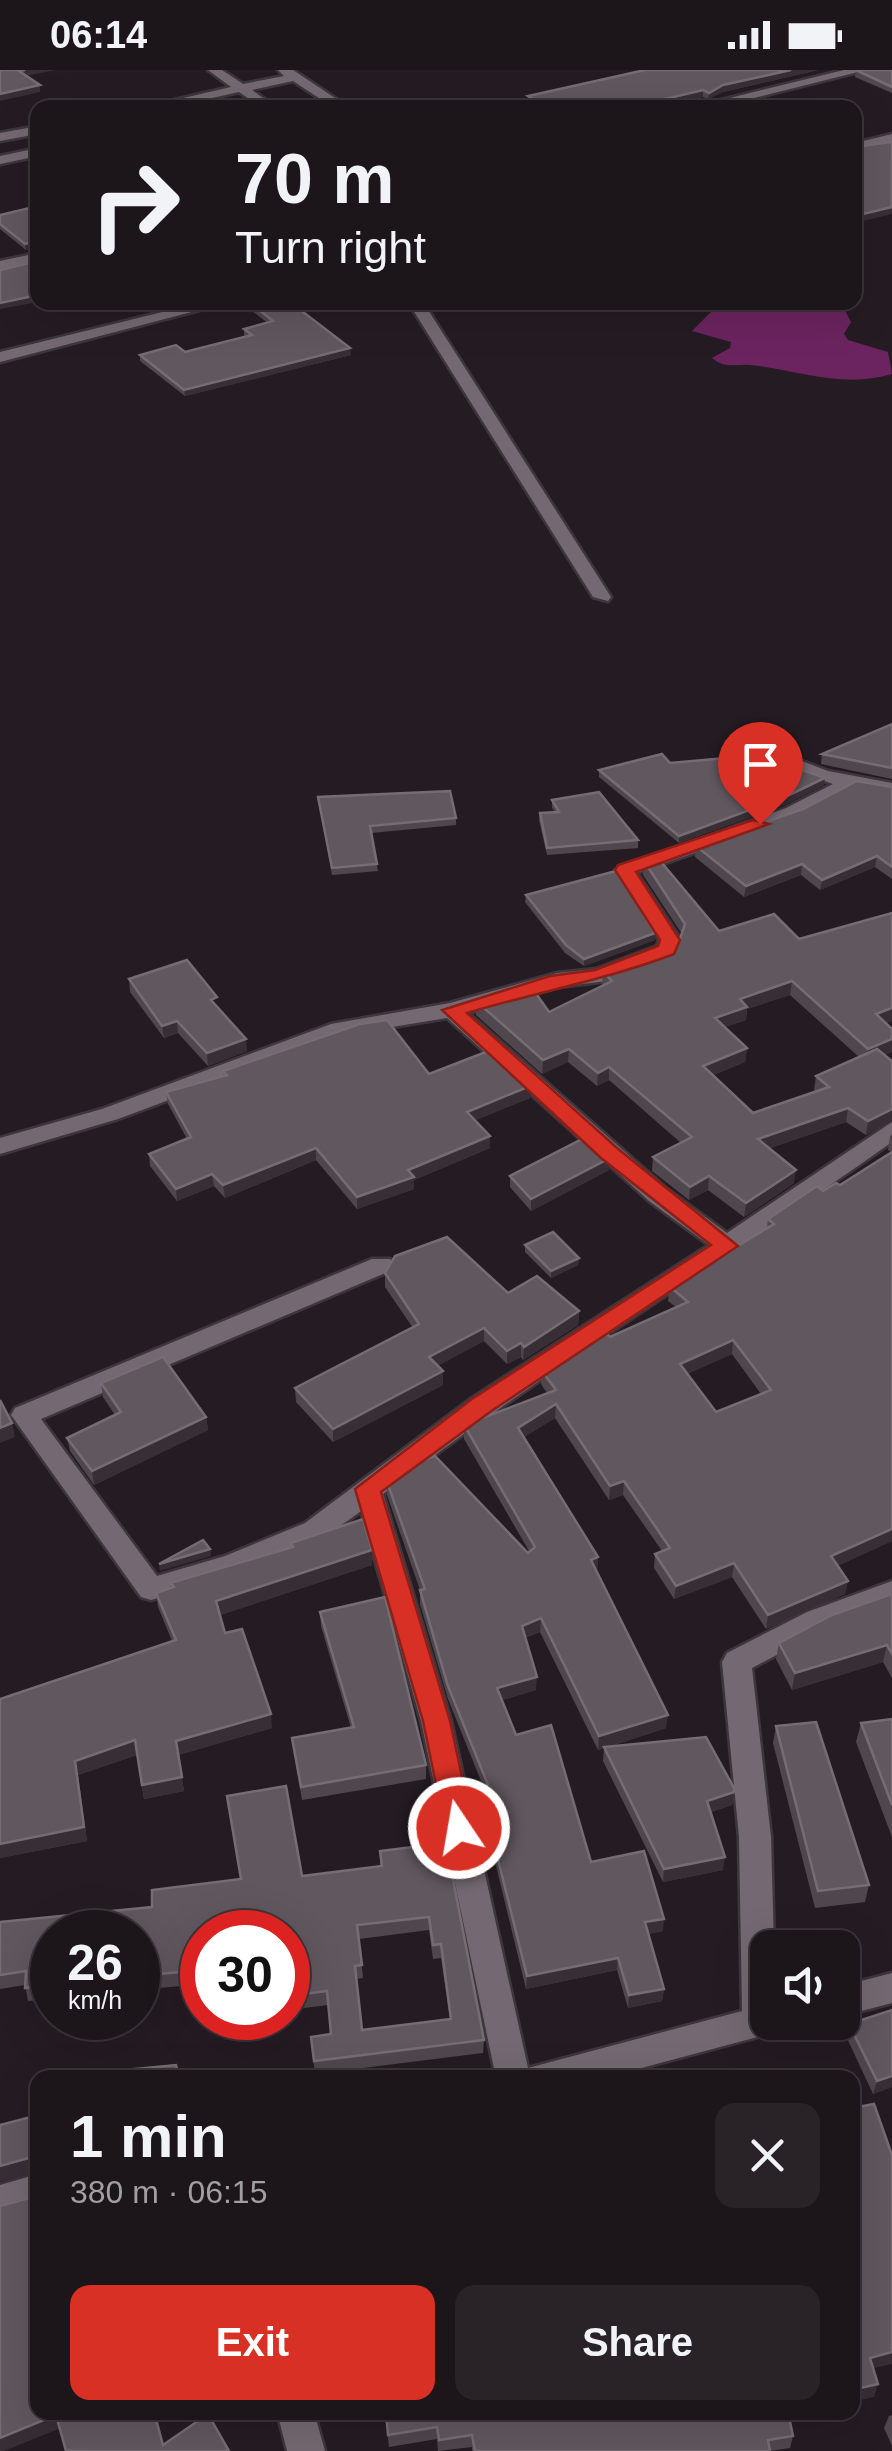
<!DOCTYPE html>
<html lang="en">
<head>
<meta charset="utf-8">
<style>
  body { margin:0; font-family:Arial,sans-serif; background:#292227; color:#f1f3f6; height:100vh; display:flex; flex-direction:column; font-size:38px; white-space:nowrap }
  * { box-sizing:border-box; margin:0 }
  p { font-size:32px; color:#a09fa2 }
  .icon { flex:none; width:55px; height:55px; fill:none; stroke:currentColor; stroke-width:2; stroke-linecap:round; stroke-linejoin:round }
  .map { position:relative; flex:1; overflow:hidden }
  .sheet { position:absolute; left:30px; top:2000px; width:830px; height:350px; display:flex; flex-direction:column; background:#1c151a; border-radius:20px; box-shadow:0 10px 40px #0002,0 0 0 2px #3a3439 }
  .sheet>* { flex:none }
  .hud { position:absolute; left:30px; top:30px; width:832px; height:210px; border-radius:20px; box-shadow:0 10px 40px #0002,0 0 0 2px #3a3439; background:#1c151a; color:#f1f3f6; overflow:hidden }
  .buttons { position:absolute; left:750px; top:1860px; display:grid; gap:20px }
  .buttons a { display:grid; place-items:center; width:110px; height:110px; border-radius:20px; background:#1c151a; box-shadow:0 10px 40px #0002,0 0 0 2px #3a3439; font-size:50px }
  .speed { position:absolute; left:30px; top:1840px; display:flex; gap:20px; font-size:50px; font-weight:700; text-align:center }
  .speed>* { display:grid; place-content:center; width:130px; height:130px; border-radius:50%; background:#1c151a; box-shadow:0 10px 40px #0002,0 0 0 2px #3a3439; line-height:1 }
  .speed small { font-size:25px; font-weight:400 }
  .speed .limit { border:15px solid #d22; background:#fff; color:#111 }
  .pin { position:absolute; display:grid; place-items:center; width:85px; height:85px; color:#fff; margin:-102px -42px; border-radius:50% 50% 50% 0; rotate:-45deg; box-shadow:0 0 10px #0007 }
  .pin .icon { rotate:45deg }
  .me { position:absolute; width:110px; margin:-55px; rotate:348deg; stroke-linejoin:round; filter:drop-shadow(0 0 8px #0008) }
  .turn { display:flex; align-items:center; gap:35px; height:210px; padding:0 40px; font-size:45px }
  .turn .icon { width:130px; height:130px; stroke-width:2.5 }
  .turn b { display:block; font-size:70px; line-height:85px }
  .round { display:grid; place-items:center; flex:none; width:105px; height:105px; border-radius:20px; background:#292227 }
  .headline { display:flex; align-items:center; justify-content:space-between; height:170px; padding:0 40px }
  h1 { font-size:60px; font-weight:800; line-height:75px }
  .primary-button { display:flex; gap:20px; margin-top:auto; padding:20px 40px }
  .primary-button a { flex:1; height:115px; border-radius:20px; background:#d93025; color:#fff; font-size:40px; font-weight:800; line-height:115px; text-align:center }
  .primary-button a+a { background:#292227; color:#f1f3f6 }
  .status { display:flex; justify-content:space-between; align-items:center; height:70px; padding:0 50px; background:#1c151a; direction:ltr }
  .status svg { height:28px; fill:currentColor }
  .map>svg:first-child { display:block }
  .water { fill:#6b245f }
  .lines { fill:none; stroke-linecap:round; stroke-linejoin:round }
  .street-casing { stroke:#3e363d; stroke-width:5 }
  .street { fill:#746972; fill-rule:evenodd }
  .wall { fill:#50464e; fill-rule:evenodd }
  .shaded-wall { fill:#382e36 }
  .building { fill:#61575e; stroke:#766c74; stroke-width:2.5; fill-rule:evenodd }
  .route { fill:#d93025; stroke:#8d1f18; stroke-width:2.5 }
</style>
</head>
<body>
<div class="status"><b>06:14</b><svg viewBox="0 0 49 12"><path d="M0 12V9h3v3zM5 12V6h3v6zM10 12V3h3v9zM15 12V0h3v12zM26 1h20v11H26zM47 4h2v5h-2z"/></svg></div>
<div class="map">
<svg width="892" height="2381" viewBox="0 0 892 2381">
  <rect width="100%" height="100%" fill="#251c23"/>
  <!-- water -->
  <path class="water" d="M712,233H841L851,252L844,264L848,270L888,282L892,304C843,319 798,300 750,295C736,294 725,299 712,288L730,278L731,272L692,261L713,240Z"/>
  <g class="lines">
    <!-- street casing -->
    <g class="street-casing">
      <g id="street">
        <polygon points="208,0 222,0 243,14 284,6 278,0 293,0 350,38 334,38 293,11 252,20 277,38 262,38 239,22 167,38 140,38 231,17"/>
        <polygon points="844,0 866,0 714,38 689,38"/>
        <polygon points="38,56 38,64 0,71 0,63"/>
        <polygon points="892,64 892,72 855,81 855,73"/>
        <polygon points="38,78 38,86 0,94 0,86"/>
        <polygon points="38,183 38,191 0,199 0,191"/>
        <polygon points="203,232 230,232 0,292 0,282"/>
        <polygon points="408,232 423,232 611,527 608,531 593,527"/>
        <path d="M773,680L828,701L892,713V725L855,718L800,746L637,803L681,870L675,885L607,911L558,917L468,943L667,1119L727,1163L892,1052V1072C724,1191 547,1298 383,1424L451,1651L528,1998L742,1941L739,1767L722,1592L727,1583L807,1542L892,1511V1534L827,1558L752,1598L771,1767L774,1878H768V1952H783L780,1961L604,2008H496L421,1651L361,1441C299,1489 225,1508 151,1530L141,1527L11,1345L15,1338L372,1189H390L394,1195L390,1201L41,1349L157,1506L225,1486L305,1453L472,1328L709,1175L649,1131L447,948L343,965L118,1049L0,1084V1068L102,1039L331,954L450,933L557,903L596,899L657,876L659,870L615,800L786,738L833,714L766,690L763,686Z"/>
        <polygon points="892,1903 892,1933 842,1946 842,1916"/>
        <polygon points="38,2104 38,2138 0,2149 0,2115"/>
        <polygon points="277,2342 314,2342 325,2381 287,2381"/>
      </g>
    </g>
    <!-- street -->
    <use href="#street" class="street"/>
  </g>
  <!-- wall -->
  <g class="wall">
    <polygon points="645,0 818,0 723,22 708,29 703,27 655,38 537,38 528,32 528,26"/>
    <polygon points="856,0 892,0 892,23 855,7"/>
    <polygon points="38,136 26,180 0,159 0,145"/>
    <polygon points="247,232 290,232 351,285 185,326 140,291 140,285 185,282 246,267 244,265 244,259 268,253 248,238"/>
    <polygon points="892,654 892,709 821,694 822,684"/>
    <polygon points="670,693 748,710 824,715 784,735 679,773 599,707 599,700"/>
    <polygon points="892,717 892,809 875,797 820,820 801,805 744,827 695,787 696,776"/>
    <polygon points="318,727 456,748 456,755 371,763 378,801 332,805"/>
    <polygon points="552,730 638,770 638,778 547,785 539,750 540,743 555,742 552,738"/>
    <path d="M644,791L719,861L799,869L892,951L886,953L892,959V982L885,985L892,991V1051L866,1065L846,1052L770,1078L794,1113L744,1147L708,1120L689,1130L652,1101L653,1087L681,1073L609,1010L597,1016L568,992L542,1004L476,945V931L549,942L602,916L603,902L678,875L682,864L643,805ZM790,925L859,987L816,1006L814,1020L816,1021L753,1043L713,1005L745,992L747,978L725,957L746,950L747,939Z"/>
    <polygon points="526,825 655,863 655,870 584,896 565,883 525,832"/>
    <polygon points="129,909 218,938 247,981 208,996 178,963 164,968 130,922"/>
    <polygon points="223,1001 429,1004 530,1028 475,1050 490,1066 490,1078 414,1110 414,1119 357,1139 316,1090 225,1128 214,1116 177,1131 150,1096 149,1084 187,1069 168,1034 166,1022 224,1006"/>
    <path d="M892,1064V1471L837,1496L848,1511L845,1524L766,1559L732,1507L674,1529L654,1498L655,1484L662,1481L623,1425L609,1430L555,1348L524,1367L598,1487L597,1501L666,1658L608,1677L734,1722L732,1735L711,1742L723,1800L663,1812L603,1691L604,1678L598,1680L540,1562L525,1568L536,1620L502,1630L516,1665L591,1792L663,1861L648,1864L664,1919L662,1931L628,1938L617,1900L526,1919L480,1730V1717L483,1716L448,1629L420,1534V1520L387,1425V1412L528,1483L529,1481L464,1369V1355L547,1323L541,1314L542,1301L676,1237L668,1231L670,1217L767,1158L768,1149L823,1121L840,1115L892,1082L888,1080L890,1066ZM732,1284L761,1324L716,1342L687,1304Z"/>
    <polygon points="609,1100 531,1141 510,1117 510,1106"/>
    <polygon points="525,1175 579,1188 578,1195 551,1208 525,1182"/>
    <polygon points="385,1203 508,1223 579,1241 578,1255 523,1290 521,1287 507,1294 484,1271 437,1296 443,1315 333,1372 296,1332 295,1318 413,1258 385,1217"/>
    <polygon points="101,1313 206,1347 208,1360 94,1415 70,1381 67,1368 115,1345 103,1327"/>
    <polygon points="291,1473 372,1480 372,1495 220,1545 225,1563 272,1658 178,1685 184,1721 144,1729 137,1685 78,1705 87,1771 0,1788 0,1629 172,1571 158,1537 156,1523 171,1518 170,1513 291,1478"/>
    <polygon points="892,1524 892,1608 883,1592 792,1620 776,1589 779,1573"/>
    <polygon points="320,1542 426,1695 426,1709 302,1730 292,1668 351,1658 321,1556"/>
    <polygon points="892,1649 892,1767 856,1672 861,1653"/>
    <polygon points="776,1656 869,1815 865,1832 815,1838 773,1673"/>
    <path d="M446,1773L484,1970L483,1983L315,2004L311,1967L331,1964L328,1935L288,1940V1862H202V1914L138,1920V1862H52V1929L28,1931L25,1915L0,1919V1852L152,1837L302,1806L380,1796V1781ZM429,1860L433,1889L441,1888L450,1949L362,1960L356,1909L363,1908L359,1869Z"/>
    <polygon points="849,1954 892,2017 873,2024 846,1966"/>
    <polygon points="385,2342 788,2342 793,2366 790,2378 770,2381 472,2381 472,2377 438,2381 437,2369 389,2377"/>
    <polygon points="892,2345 892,2376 884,2358 889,2346"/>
  </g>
  <!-- shaded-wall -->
  <g class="shaded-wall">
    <polygon points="25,0 56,0 19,7 19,1"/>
    <polygon points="791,0 818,0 723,22 708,29 709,23 723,15"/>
    <polygon points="40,15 40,22 0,31 0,24"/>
    <polygon points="703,20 703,27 655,38 627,38"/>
    <polygon points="892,137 892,144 855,153 855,146"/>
    <polygon points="38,171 38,177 26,180 25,174"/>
    <polygon points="38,225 38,232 0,239 0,233"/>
    <polygon points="350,278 351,285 185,326 184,320"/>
    <polygon points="825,708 824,715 784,735 679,773 679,766"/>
    <polygon points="877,786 875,797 820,820 822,810"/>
    <polygon points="802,794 801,805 744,827 746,816"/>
    <polygon points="655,863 655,870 584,896 584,889"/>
    <polygon points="792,911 790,925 747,939 746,950 713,961 715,948 740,929"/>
    <polygon points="892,938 892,951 874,958 876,944"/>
    <polygon points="177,951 178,963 164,968 162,956"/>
    <polygon points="246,969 247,981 208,996 207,983"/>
    <polygon points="892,969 892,982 866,993 868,979"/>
    <polygon points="747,978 745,992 702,1009 703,996"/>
    <polygon points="569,979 568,992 542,1004 543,990"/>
    <polygon points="609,997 609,1010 597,1016 598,1003"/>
    <polygon points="530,1016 530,1028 467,1054 467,1042"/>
    <polygon points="848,1038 846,1052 757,1083 758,1069"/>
    <polygon points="892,1039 892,1051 866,1065 868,1051"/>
    <polygon points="490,1066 490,1078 414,1110 414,1119 357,1139 357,1127 408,1100"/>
    <polygon points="316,1078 316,1090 225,1128 223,1115"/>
    <polygon points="610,1088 609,1100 531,1141 531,1129"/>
    <polygon points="796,1100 794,1113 744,1147 746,1133"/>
    <polygon points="212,1104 214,1116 177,1131 176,1119"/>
    <polygon points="709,1106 708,1120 689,1130 690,1117"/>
    <polygon points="579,1188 578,1195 551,1208 551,1201"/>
    <polygon points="579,1241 578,1255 523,1290 524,1277"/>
    <polygon points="484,1258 484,1271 429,1300 429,1287"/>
    <polygon points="733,1270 732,1284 678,1308 680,1294"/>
    <polygon points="521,1273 521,1287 507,1294 507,1281"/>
    <polygon points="443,1301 443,1315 333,1372 333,1359"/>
    <polygon points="556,1334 555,1348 518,1371 518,1358"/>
    <polygon points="206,1347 208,1360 94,1415 92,1401"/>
    <polygon points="12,1353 15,1367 0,1373 0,1358"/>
    <polygon points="624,1411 623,1425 609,1430 610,1416"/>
    <polygon points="892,1459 892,1471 828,1500 831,1486"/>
    <polygon points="210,1479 211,1486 160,1501 159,1494"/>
    <polygon points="372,1480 372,1495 218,1546 216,1531"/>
    <polygon points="598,1487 597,1501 591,1490"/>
    <polygon points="734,1493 732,1507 674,1529 676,1516"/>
    <polygon points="848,1511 845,1524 766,1559 768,1545"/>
    <polygon points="541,1548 540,1562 521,1569 522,1556"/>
    <polygon points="887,1575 883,1592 792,1620 795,1603"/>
    <polygon points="537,1607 536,1620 496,1632 497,1618"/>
    <polygon points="271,1644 272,1658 178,1685 176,1671"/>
    <polygon points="668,1645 666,1658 598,1680 599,1666"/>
    <polygon points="135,1670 137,1685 78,1705 87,1771 0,1788 0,1774 75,1691"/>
    <polygon points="182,1707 184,1721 144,1729 142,1715"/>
    <polygon points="734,1722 732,1735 705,1744 707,1731"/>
    <polygon points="725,1787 723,1800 663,1812 664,1799"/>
    <polygon points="664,1849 663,1861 643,1865 645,1852"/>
    <polygon points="618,1888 617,1900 526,1919 527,1906"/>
    <polygon points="664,1919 662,1931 628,1938 629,1925"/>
    <polygon points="892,2006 892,2017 873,2024 877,2011"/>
    <polygon points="36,2086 38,2102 0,2112 0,2096"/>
    <polygon points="892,2282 892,2294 865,2300 870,2288"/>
    <polygon points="878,2314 874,2327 852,2332 852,2320"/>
    <polygon points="56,2345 61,2358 4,2381 0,2381 0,2368"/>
  </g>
  <!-- building -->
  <g class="building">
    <polygon points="0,0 25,0 19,1 40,15 0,24"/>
    <polygon points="645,0 791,0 723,15 709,23 703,20 627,38 548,38 528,26"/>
    <polygon points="856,0 892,0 892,17"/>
    <polygon points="890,72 892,73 892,137 855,146 855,77"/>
    <polygon points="38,136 38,171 25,174 0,154 0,145"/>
    <polygon points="38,191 38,225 0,233 0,200"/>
    <polygon points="249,232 290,232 350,278 184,320 140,285 176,275 185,282 252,265 244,259 273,251"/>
    <polygon points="892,654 892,698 822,684"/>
    <polygon points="662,684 670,693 737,687 748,710 783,693 825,708 785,727 679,766 599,700"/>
    <polygon points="857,711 892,717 892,797 877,786 822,810 802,794 746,816 696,776 803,739"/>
    <polygon points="450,721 456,748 370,756 377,794 332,798 318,727"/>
    <polygon points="599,722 638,770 547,778 540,743 559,742 552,730"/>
    <polygon points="657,787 719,861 774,844 799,869 892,843 892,938 876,944 892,959 892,969 868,979 792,911 740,929 747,937 715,948 747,978 703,996 753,1043 829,1017 816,1006 877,979 892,991 892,1039 868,1051 848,1038 758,1069 796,1100 746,1133 709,1106 690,1117 653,1087 692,1067 609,997 598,1003 569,979 543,990 476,931 530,915 549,942 612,911 603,902 678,875 685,854 644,791"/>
    <polygon points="616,801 655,863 584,889 566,875 526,825"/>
    <polygon points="187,890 217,927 211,930 246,969 207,983 177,951 162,956 129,909"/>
    <polygon points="387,950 429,1004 491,980 530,1016 467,1042 490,1066 408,1100 414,1107 357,1127 316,1078 223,1115 212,1104 176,1119 149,1084 191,1067 166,1022 227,1005 223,1001 360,954"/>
    <polygon points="586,1067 610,1088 531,1129 510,1106"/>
    <path d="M892,1082V1459L831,1486L848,1511L768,1545L734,1493L676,1516L655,1484L670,1478L624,1411L610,1416L556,1334L518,1358L598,1487L591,1490L668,1645L599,1666L541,1548L522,1556L537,1607L497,1618L516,1665L551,1655L591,1792L644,1781L664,1849L645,1852L664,1919L629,1925L618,1888L527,1906L480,1717L488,1715L448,1616L420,1520L425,1519L387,1412L411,1394L435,1386L528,1483L535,1477L464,1355L556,1320L542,1301L602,1260L610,1267L688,1232L670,1217L774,1154L768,1149L817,1116L823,1121L836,1113L840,1115ZM733,1270L771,1320L716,1342L680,1294Z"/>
    <polygon points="553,1162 579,1188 551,1201 525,1175"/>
    <polygon points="447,1167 508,1223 537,1206 579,1241 524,1277 521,1273 507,1281 484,1258 429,1287 443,1301 333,1359 295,1318 419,1254 385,1203 395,1186"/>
    <polygon points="163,1287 206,1347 92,1401 67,1368 121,1342 101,1313"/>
    <polygon points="0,1330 12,1353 0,1358"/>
    <polygon points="363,1449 372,1480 216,1531 225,1563 242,1559 271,1644 176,1671 182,1707 142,1715 135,1670 75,1691 84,1757 0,1774 0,1629 176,1570 156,1523 174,1517 170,1513 293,1477 291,1473"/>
    <polygon points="203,1470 210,1479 159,1494"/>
    <polygon points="892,1524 892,1584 887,1575 795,1603 779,1573 832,1545"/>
    <polygon points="385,1527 426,1695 301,1717 292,1668 354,1657 320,1542"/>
    <polygon points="892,1649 892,1735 861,1653"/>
    <polygon points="816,1652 869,1815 818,1821 776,1656"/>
    <polygon points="706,1667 734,1718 734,1722 707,1731 725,1787 664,1799 604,1677"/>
    <path d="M286,1716L302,1806L382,1796L380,1781L446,1773L484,1970L314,1991L311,1967L331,1964L327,1921L288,1926V1862H202V1900L138,1906V1862H52V1915L25,1918L26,1901L0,1905V1852L152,1837V1820L241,1809L227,1726ZM429,1847L433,1875L441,1874L451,1949L362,1960L355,1896L362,1895L357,1855Z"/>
    <polygon points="892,1940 892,2006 877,2011 849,1954"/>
    <polygon points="176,1995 179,2008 93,2008 92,2003"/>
    <polygon points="874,2034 892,2085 892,2282 870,2288 878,2314 852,2320 852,2038"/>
    <polygon points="38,2045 38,2342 154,2342 163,2375 208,2344 229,2381 66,2381 56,2345 0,2368 0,2136 37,2126 36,2086 0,2096 0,2055"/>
    <polygon points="386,2342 788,2342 793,2366 768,2370 770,2381 475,2381 472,2365 439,2370 437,2357 388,2365"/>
  </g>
  <!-- route -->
  <path class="route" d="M753,750L769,754L636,802L680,870L674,884C606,910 537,922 467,943L617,1078L738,1176L490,1342L381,1422L450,1651L473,1758L469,1767L459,1770L449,1767L445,1758L423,1651L355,1419L472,1329L711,1175L601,1088L442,940L550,906L595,900L658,876L660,870L615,800L618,795Z"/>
</svg>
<div class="buttons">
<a><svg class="icon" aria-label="sound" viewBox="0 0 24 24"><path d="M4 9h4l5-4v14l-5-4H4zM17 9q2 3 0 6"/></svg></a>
</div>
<div class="speed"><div>26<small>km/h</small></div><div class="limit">30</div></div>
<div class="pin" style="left:760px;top:754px;background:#d93025"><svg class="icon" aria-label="arrive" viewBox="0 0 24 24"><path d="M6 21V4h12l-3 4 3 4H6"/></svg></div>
<svg class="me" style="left:459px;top:1758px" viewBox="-20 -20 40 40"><circle r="17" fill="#d93025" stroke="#fff" stroke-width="3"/><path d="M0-11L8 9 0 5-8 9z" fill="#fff"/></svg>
<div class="hud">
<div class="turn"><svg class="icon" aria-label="right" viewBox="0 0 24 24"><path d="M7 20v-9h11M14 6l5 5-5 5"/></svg><div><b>70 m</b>Turn right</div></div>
</div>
<section class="sheet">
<div class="headline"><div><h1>1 min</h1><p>380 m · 06:15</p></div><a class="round"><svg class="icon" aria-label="close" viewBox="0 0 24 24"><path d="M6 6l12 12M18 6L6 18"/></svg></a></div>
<div class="primary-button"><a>Exit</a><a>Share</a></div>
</section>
</div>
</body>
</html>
